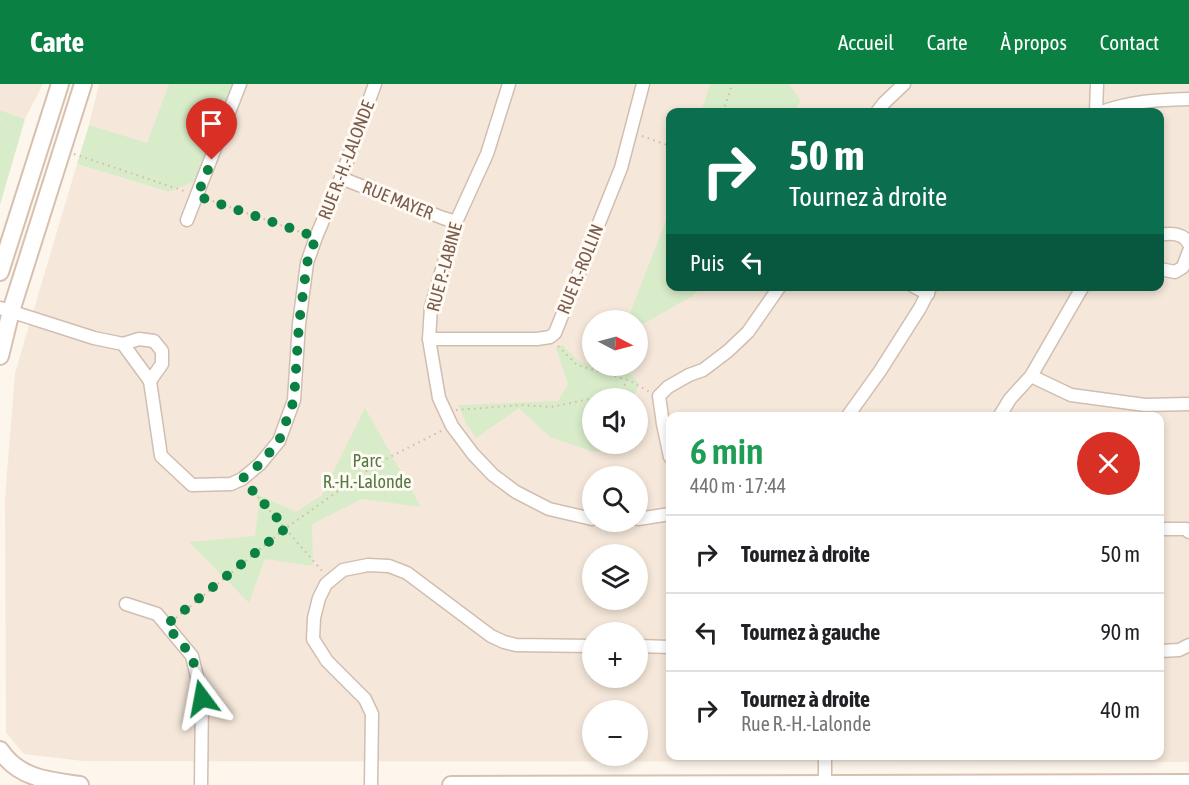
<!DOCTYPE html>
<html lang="fr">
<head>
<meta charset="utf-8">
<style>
  body { margin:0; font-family:"Asap Condensed",sans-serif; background:#f2f2f2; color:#202124; height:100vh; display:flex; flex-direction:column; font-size:22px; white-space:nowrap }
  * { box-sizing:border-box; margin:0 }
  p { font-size:20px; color:#757577 }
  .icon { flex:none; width:33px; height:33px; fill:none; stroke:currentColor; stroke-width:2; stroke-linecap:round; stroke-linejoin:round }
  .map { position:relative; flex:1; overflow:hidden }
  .side { position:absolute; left:666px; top:328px; width:498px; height:348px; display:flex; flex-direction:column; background:#fff; border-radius:12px; box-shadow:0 3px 9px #0003 }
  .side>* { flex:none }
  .banner { position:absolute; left:666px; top:24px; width:498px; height:183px; border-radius:12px; box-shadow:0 3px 9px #0003; background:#0b6e4f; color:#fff; overflow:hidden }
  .needle { width:39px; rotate:96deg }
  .buttons { position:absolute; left:582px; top:226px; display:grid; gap:12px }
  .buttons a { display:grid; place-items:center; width:66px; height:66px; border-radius:50%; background:#fff; box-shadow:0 3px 9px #0003; font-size:30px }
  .pin { position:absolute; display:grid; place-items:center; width:51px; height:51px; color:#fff; margin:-62px -26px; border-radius:50% 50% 50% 0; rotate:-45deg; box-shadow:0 0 6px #0007 }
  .pin .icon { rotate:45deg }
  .me { position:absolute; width:66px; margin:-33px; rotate:347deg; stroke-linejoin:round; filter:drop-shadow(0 0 4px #0008) }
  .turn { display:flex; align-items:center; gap:21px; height:126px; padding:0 24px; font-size:27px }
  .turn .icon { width:78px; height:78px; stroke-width:2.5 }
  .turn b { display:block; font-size:42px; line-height:51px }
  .then { display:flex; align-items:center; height:57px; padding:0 24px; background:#0003; gap:12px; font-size:22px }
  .round { display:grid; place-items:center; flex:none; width:63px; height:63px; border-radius:32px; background:#f2f2f2 }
  .summary { display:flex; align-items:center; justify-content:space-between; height:102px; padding:0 24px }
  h1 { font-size:36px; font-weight:600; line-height:45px; color:#1e9e55 }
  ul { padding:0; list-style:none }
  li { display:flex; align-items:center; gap:18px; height:78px; padding:0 24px; border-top:2px solid #e0e0e0 }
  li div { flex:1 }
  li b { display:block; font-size:22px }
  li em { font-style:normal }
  header { display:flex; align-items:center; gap:36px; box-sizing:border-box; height:84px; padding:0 30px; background:#0b8043; color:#fff }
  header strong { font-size:28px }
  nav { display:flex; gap:33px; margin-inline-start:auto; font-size:21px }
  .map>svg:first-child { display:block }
  .residential { fill:#f5e8da; fill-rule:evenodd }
  .green { fill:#d8ecc9 }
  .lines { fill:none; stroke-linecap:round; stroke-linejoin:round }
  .street-casing { stroke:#d1beb0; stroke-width:15 }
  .secondary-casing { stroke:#d6c0b0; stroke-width:20 }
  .path { stroke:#d9b8a5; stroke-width:2; stroke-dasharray:1.5 4.5; stroke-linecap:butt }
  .street { stroke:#fff; stroke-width:12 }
  .secondary { stroke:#fff; stroke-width:16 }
  .route { stroke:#0b8043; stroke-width:10; stroke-dasharray:0 18 }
  .labels { text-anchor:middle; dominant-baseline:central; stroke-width:6; stroke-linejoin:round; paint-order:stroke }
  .street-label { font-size:18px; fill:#7a5c4d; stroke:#fffaf3 }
  .park-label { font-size:18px; fill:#537a41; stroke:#fffaf3 }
</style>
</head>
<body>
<header>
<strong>Carte</strong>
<nav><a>Accueil</a><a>Carte</a><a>À propos</a><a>Contact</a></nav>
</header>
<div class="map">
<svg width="1189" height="701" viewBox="0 0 1189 701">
  <rect width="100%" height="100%" fill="#fdf6ec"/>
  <!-- residential -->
  <g class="residential">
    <polygon points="0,0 43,0 25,35 0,26"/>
    <polygon points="99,0 169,0 147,60 89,41"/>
    <path d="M234,0H1189V678L83,677L24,670L6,649L5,415L15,289L77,80L169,108ZM670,28H1160V202H670ZM592,237H638V282H592ZM592,315H638V360H592ZM670,333H1160V672H670ZM592,393H638V438H592ZM592,471H638V516H592ZM592,549H638V594H592ZM592,627H638V672H592Z"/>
  </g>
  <!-- green -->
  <g class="green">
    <polygon points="169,0 234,0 200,88 193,98 169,108 77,80 89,41 147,59"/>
    <polygon points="710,0 789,0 801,17 793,28 701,28"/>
    <polygon points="0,26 25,35 0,121"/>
    <polygon points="670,126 670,202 701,203 692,212 638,243 638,237 627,237"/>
    <polygon points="562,261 578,276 597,284 599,282 622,282 639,299 635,310 616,315 592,315 592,360 603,360 605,367 593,368 550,353 519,324 476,354 467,341 458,321 558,317 568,300 556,264"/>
    <polygon points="365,324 421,423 362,415 312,440 313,482 265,475 249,519 189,458 255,452 259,419 255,409 296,428 322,411"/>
  </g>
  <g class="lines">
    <!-- street casing -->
    <g class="street-casing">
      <g id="street">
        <polyline points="509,0 487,70 456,138 431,223 429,255 439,314 452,342 473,370 493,391 516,408 549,425 592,435"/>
        <polyline points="877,28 884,19 904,0"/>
        <polyline points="1096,28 1097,0"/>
        <path d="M1101,28C1134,17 1155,16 1189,15"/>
        <polyline points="341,94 443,134 456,138"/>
        <polyline points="187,136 240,0"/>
        <path d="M1160,151C1170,149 1184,149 1189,160"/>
        <polyline points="1160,185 1175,188 1183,183 1189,167"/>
        <polyline points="913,202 928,210"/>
        <polyline points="0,224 94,254 123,260 150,297 161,372 192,401 231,400 242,395 260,380 279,357 294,316 299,240 307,179 316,153 341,94 375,0"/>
        <polyline points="429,255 537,255 550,253 555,249 621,84 643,0"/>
        <polyline points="123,260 139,255 154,257 162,267 162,280 150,297"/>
        <polyline points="1031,292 1071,311 1145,321 1189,320"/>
        <polyline points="847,333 880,287 920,224 931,202"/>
        <polyline points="999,333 1010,315 1031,292 1083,202"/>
        <polyline points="670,373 663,340 659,312 668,303 689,291 703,286 728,267 748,248 780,202"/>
        <polyline points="638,435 670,430"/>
        <polyline points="1160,445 1186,445 1189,448"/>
        <polyline points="126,520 157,530 192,572 202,614 201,701"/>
        <polyline points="638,562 670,563"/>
        <polyline points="1160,567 1179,566 1189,561"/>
        <polyline points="825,672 825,701"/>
        <polyline points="371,701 372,630 365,615 327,577 313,555 314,534 319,514 326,500 343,486 368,481 389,482 407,489 491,552 504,558 516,561 592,562"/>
      </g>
    </g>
    <!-- secondary casing -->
    <g class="secondary-casing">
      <g id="secondary">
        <polyline points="0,188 60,0"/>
        <polyline points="0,272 11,227 83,0"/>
        <path d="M0,666C19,695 50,697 80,701"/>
        <polyline points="451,701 1189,699"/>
      </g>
    </g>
    <!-- path -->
    <g class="path">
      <polyline points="723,28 732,0"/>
      <polyline points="642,52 670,62"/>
      <polyline points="74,70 187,108"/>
      <polyline points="207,115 306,150"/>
      <polyline points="558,262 577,281 628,296 650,308"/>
      <polyline points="456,326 522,321 551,323 619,309 628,296"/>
      <polyline points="250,404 323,488"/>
      <polyline points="176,534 286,444 378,379 443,346"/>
    </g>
    <!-- street -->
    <use href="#street" class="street"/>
    <!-- secondary -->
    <use href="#secondary" class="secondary"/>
  </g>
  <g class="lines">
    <!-- route -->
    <polyline class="route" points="202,614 192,572 166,541 286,444 242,395 260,380 279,357 294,316 299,240 307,179 316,153 197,112 212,76"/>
  </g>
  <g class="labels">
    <!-- street labels -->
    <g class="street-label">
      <text transform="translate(346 76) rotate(-69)">RUE R.-H.-LALONDE</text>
      <text transform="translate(398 116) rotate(22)">RUE MAYER</text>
      <text transform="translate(444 183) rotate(-75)">RUE P.-LABINE</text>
      <text transform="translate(580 185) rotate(-68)">RUE R.-ROLLIN</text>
    </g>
    <!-- park labels -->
    <g class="park-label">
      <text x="367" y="376">Parc<tspan x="367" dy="21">R.-H.-Lalonde</tspan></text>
    </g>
  </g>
</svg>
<div class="buttons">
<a><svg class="needle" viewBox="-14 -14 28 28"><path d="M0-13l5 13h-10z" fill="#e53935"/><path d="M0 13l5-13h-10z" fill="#757577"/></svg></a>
<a><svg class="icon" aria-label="sound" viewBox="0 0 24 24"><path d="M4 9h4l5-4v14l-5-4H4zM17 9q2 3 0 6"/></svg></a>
<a><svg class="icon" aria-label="search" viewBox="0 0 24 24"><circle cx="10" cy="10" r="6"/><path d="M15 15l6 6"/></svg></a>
<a><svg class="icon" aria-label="layers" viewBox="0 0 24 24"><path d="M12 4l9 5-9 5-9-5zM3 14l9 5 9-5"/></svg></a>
<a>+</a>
<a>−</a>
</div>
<div class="pin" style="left:212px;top:76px;background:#d93025"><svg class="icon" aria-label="arrive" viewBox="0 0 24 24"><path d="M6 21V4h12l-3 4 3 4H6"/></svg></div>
<svg class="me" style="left:202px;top:614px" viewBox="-20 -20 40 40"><path d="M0-17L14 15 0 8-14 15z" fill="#0b8043" stroke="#fff" stroke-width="4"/></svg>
<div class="banner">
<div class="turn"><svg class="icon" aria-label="right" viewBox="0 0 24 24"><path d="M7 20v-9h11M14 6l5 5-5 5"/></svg><div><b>50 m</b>Tournez à droite</div></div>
<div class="then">Puis<svg class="icon" aria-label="left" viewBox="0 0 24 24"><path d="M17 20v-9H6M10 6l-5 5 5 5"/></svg></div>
</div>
<section class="side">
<div class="summary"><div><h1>6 min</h1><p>440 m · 17:44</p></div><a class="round" style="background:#d93025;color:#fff"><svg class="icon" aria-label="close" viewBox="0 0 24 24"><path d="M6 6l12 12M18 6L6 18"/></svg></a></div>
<ul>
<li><svg class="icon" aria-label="right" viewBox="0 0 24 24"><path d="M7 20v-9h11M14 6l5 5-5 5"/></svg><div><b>Tournez à droite</b></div><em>50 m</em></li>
<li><svg class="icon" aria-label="left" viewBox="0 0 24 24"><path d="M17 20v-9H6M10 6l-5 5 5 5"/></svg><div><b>Tournez à gauche</b></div><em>90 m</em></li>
<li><svg class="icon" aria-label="right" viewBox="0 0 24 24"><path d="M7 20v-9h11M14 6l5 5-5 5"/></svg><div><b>Tournez à droite</b><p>Rue R.-H.-Lalonde</p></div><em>40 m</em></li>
</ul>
</section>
</div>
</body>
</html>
